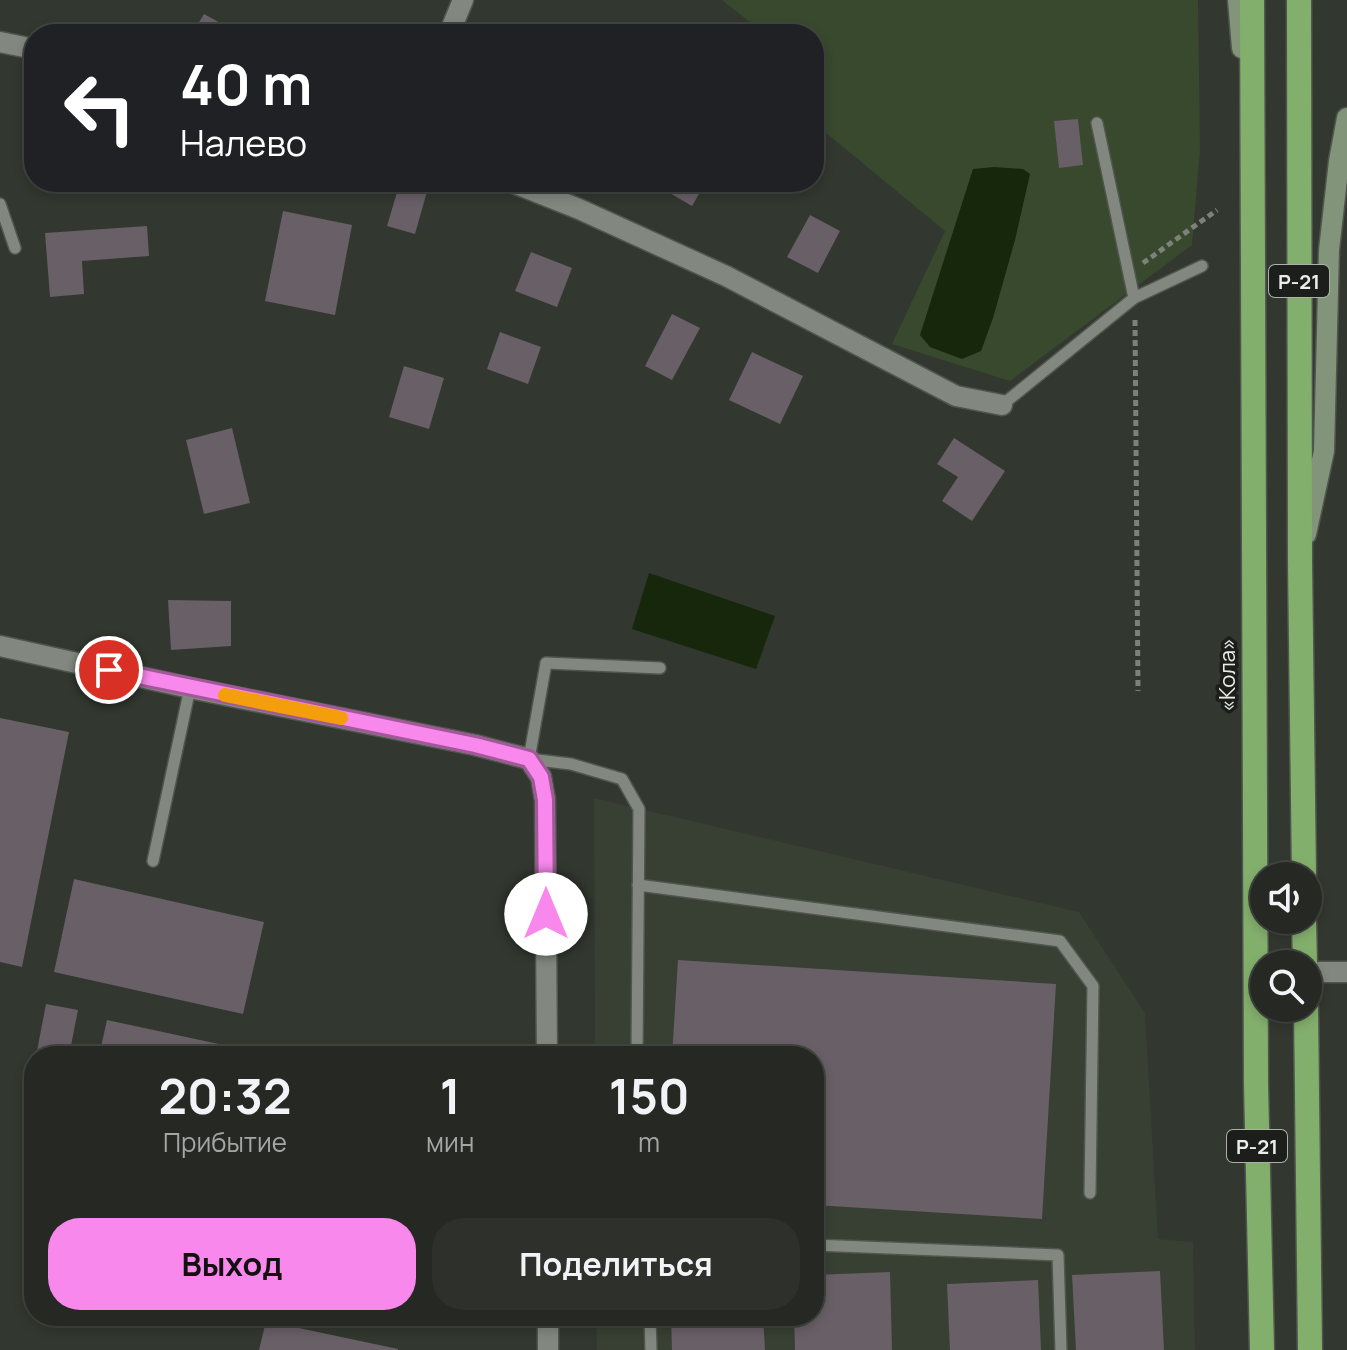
<!DOCTYPE html>
<html lang="ru">
<head>
<meta charset="utf-8">
<style>
  body { margin:0; font-family:Manrope,sans-serif; background:#2e312b; color:#f1f3f6; height:100vh; display:flex; flex-direction:column; font-size:30px; white-space:nowrap }
  * { box-sizing:border-box; margin:0 }
  p { font-size:26px; color:#a4a6a6 }
  .icon { flex:none; width:44px; height:44px; fill:none; stroke:currentColor; stroke-width:2; stroke-linecap:round; stroke-linejoin:round }
  .map { position:relative; flex:1; overflow:hidden }
  .panel { position:absolute; left:24px; top:1046px; width:800px; height:280px; display:flex; flex-direction:column; background:#262923; border-radius:32px; box-shadow:0 4px 12px #0003,0 0 0 2px #424541 }
  .panel>* { flex:none }
  .banner { position:absolute; left:24px; top:24px; width:800px; height:168px; border-radius:32px; box-shadow:0 4px 12px #0003,0 0 0 2px #424541; background:#202124; color:#fff; overflow:hidden }
  .fabs { position:absolute; left:1250px; top:862px; display:grid; gap:16px }
  .fabs a { display:grid; place-items:center; width:72px; height:72px; border-radius:50%; background:#262923; box-shadow:0 4px 12px #0003,0 0 0 2px #424541; font-size:40px }
  .pin { position:absolute; display:grid; place-items:center; width:68px; height:68px; color:#fff; margin:-34px; border:4px solid #fff; border-radius:50%; box-shadow:0 2px 8px #0007 }
  .me { position:absolute; width:88px; margin:-44px; rotate:0deg; stroke-linejoin:round; filter:drop-shadow(0 0 6px #0008) }
  .turn { display:flex; align-items:center; gap:28px; height:168px; padding:0 24px; font-size:36px }
  .turn .icon { width:104px; height:104px; stroke-width:2.5 }
  .turn b { display:block; font-size:56px; line-height:68px }
  .eta { display:flex; justify-content:space-evenly; align-items:center; height:136px; text-align:center }
  .eta b { font-size:48px; font-weight:700; line-height:56px }
  .button { display:flex; gap:16px; margin-top:auto; padding:16px 24px }
  .button a { flex:1; height:92px; border-radius:32px; background:#f888eb; color:#111; font-size:32px; font-weight:700; line-height:92px; text-align:center }
  .button a+a { background:#2e312b; color:#f1f3f6 }
  .map>svg:first-child { display:block }
  .built { fill:#374032 }
  .green { fill:#38492e }
  .water { fill:#16270b }
  .building { fill:#685f67 }
  .lines { fill:none; stroke-linecap:round; stroke-linejoin:round }
  .lane-casing { stroke:#50554d; stroke-width:14 }
  .street-casing { stroke:#50554d; stroke-width:23 }
  .secondary-casing { stroke:#50554d; stroke-width:23 }
  .highway-casing { stroke:#50554d; stroke-width:27 }
  .path { stroke:#7d817a; stroke-width:5; stroke-dasharray:6 4; stroke-linecap:butt }
  .lane { stroke:#82887f; stroke-width:11 }
  .street { stroke:#82887f; stroke-width:20 }
  .secondary { stroke:#829479; stroke-width:20 }
  .highway { stroke:#83af6c; stroke-width:24 }
  .route-casing { stroke:#a15899; stroke-width:20 }
  .route { stroke:#f888eb; stroke-width:14 }
  .slow { stroke:#f59e0b; stroke-width:14 }
  .labels { text-anchor:middle; dominant-baseline:central; stroke-width:7; stroke-linejoin:round; paint-order:stroke }
  .shield { fill:#1b1e1a; stroke:#acb0aa; stroke-width:2 }
  .shield-label { font-size:20px; font-weight:bold; fill:#eaeee8 }
  .street-label { font-size:22px; fill:#eaeee8; stroke:#1b1e1a }
</style>
</head>
<body>
<div class="map">
<svg width="1347" height="1350" viewBox="0 0 1347 1350">
  <rect width="100%" height="100%" fill="#32372f"/>
  <!-- built -->
  <polygon class="built" points="594,798 1079,912 1145,1013 1158,1239 1193,1242 1195,1350 597,1350 596,1316 814,1316 814,1056 595,1056"/>
  <!-- green -->
  <polygon class="green" points="722,0 1198,0 1200,149 1192,245 1010,381 892,344 945,231 814,123 814,34 765,34"/>
  <!-- water -->
  <g class="water">
    <polygon points="994,167 1023,169 1030,174 1015,240 993,318 981,351 962,359 930,347 920,335 973,169"/>
    <polygon points="649,573 775,616 756,669 632,629"/>
  </g>
  <!-- building -->
  <g class="building">
    <polygon points="204,14 233,30 231,34 192,34"/>
    <polygon points="1078,119 1083,165 1059,168 1054,121"/>
    <polygon points="400,182 428,188 415,234 387,226"/>
    <polygon points="658,182 706,182 692,206 656,185"/>
    <polygon points="283,211 352,225 335,315 265,301"/>
    <polygon points="810,215 840,231 818,273 787,257"/>
    <polygon points="147,226 149,256 82,261 84,294 50,297 45,233"/>
    <polygon points="531,252 572,268 557,307 515,291"/>
    <polygon points="672,314 700,328 672,380 645,366"/>
    <polygon points="500,332 541,347 528,384 487,369"/>
    <polygon points="752,352 803,376 780,424 729,400"/>
    <polygon points="404,366 444,378 429,429 389,417"/>
    <polygon points="232,428 250,503 204,514 186,440"/>
    <polygon points="954,438 1005,471 972,521 942,501 958,477 937,464"/>
    <polygon points="168,600 231,601 231,646 171,650"/>
    <polygon points="0,718 69,732 22,967 0,962"/>
    <polygon points="74,879 264,922 243,1014 54,972"/>
    <polygon points="678,960 1056,984 1042,1219 814,1205 814,1056 672,1056"/>
    <polygon points="46,1004 78,1010 69,1056 36,1056"/>
    <polygon points="107,1020 256,1052 255,1056 99,1056"/>
    <polygon points="1160,1271 1164,1350 1076,1350 1072,1275"/>
    <polygon points="890,1272 892,1350 795,1350 794,1316 814,1316 814,1275"/>
    <polygon points="1038,1280 1041,1350 950,1350 947,1284"/>
    <polygon points="671,1316 763,1316 765,1350 672,1350"/>
    <polygon points="266,1321 398,1349 398,1350 259,1350"/>
  </g>
  <g class="lines">
    <!-- lane casing -->
    <g class="lane-casing">
      <g id="lane">
        <polyline points="1097,123 1134,298"/>
        <polyline points="0,204 15,248"/>
        <polyline points="1002,405 1134,298 1202,266"/>
        <polyline points="153,861 190,688"/>
        <polyline points="638,885 1060,941 1093,986 1090,1193"/>
        <polyline points="637,1056 639,809 622,779 571,764 529,759 546,663 660,668"/>
        <polyline points="814,1245 1058,1255 1061,1350"/>
        <polyline points="650,1316 651,1350"/>
      </g>
    </g>
    <!-- street casing -->
    <g class="street-casing">
      <g id="street">
        <polyline points="449,34 463,0"/>
        <polyline points="0,42 34,49"/>
        <polyline points="511,182 579,209 726,276 956,396 1002,405"/>
        <polyline points="0,646 190,688 475,745 529,759 541,777 545,800 547,1056"/>
        <polyline points="1308,972 1347,972"/>
        <polyline points="548,1316 548,1350"/>
      </g>
    </g>
    <!-- secondary casing -->
    <g class="secondary-casing">
      <g id="secondary">
        <polyline points="1238,0 1242,48"/>
        <polyline points="1306,534 1324,451 1329,250 1339,161 1347,118"/>
      </g>
    </g>
    <!-- highway casing -->
    <g class="highway-casing">
      <g id="highway">
        <polyline points="1252,0 1256,1084 1262,1350"/>
        <polyline points="1299,0 1300,562 1304,876"/>
        <polyline points="1304,920 1305,964"/>
        <polyline points="1306,1008 1310,1350"/>
      </g>
    </g>
    <!-- path -->
    <g class="path">
      <polyline points="1143,263 1217,210"/>
      <polyline points="1135,320 1138,691"/>
    </g>
    <!-- lane -->
    <use href="#lane" class="lane"/>
    <!-- street -->
    <use href="#street" class="street"/>
    <!-- secondary -->
    <use href="#secondary" class="secondary"/>
    <!-- highway -->
    <use href="#highway" class="highway"/>
  </g>
  <g class="lines">
    <!-- route casing -->
    <g class="route-casing">
      <polyline id="route" points="109,670 475,745 529,759 541,777 545,800 546,914"/>
    </g>
    <!-- route -->
    <use href="#route" class="route"/>
    <!-- slow -->
    <polyline class="slow" points="225,695 341,718"/>
  </g>
  <g class="labels">
    <!-- shield labels -->
    <g class="shield">
      <rect x="1269" y="265" width="60" height="32" rx="6"/>
      <rect x="1227" y="1130" width="60" height="32" rx="6"/>
    </g>
    <g class="shield-label">
      <text x="1299" y="281">Р-21</text>
      <text x="1257" y="1146">Р-21</text>
    </g>
    <!-- street labels -->
    <g class="street-label">
      <text transform="translate(1227 675) rotate(-90)">«Кола»</text>
    </g>
  </g>
</svg>
<div class="fabs">
<a><svg class="icon" aria-label="sound" viewBox="0 0 24 24"><path d="M4 9h4l5-4v14l-5-4H4zM17 9q2 3 0 6"/></svg></a>
<a><svg class="icon" aria-label="search" viewBox="0 0 24 24"><circle cx="10" cy="10" r="6"/><path d="M15 15l6 6"/></svg></a>
</div>
<div class="pin" style="left:109px;top:670px;background:#d93025"><svg class="icon" aria-label="arrive" viewBox="0 0 24 24"><path d="M6 21V4h12l-3 4 3 4H6"/></svg></div>
<svg class="me" style="left:546px;top:914px" viewBox="-20 -20 40 40"><circle r="19" fill="#fff"/><path d="M0-13L10 11 0 6-10 11z" fill="#f888eb"/></svg>
<div class="banner">
<div class="turn"><svg class="icon" aria-label="left" viewBox="0 0 24 24"><path d="M17 20v-9H6M10 6l-5 5 5 5"/></svg><div><b>40 m</b>Налево</div></div>
</div>
<section class="panel">
<div class="eta">
<div><b>20:32</b><p>Прибытие</p></div>
<div><b>1</b><p>мин</p></div>
<div><b>150</b><p>m</p></div>
</div>
<div class="button"><a>Выход</a><a>Поделиться</a></div>
</section>
</div>
</body>
</html>
